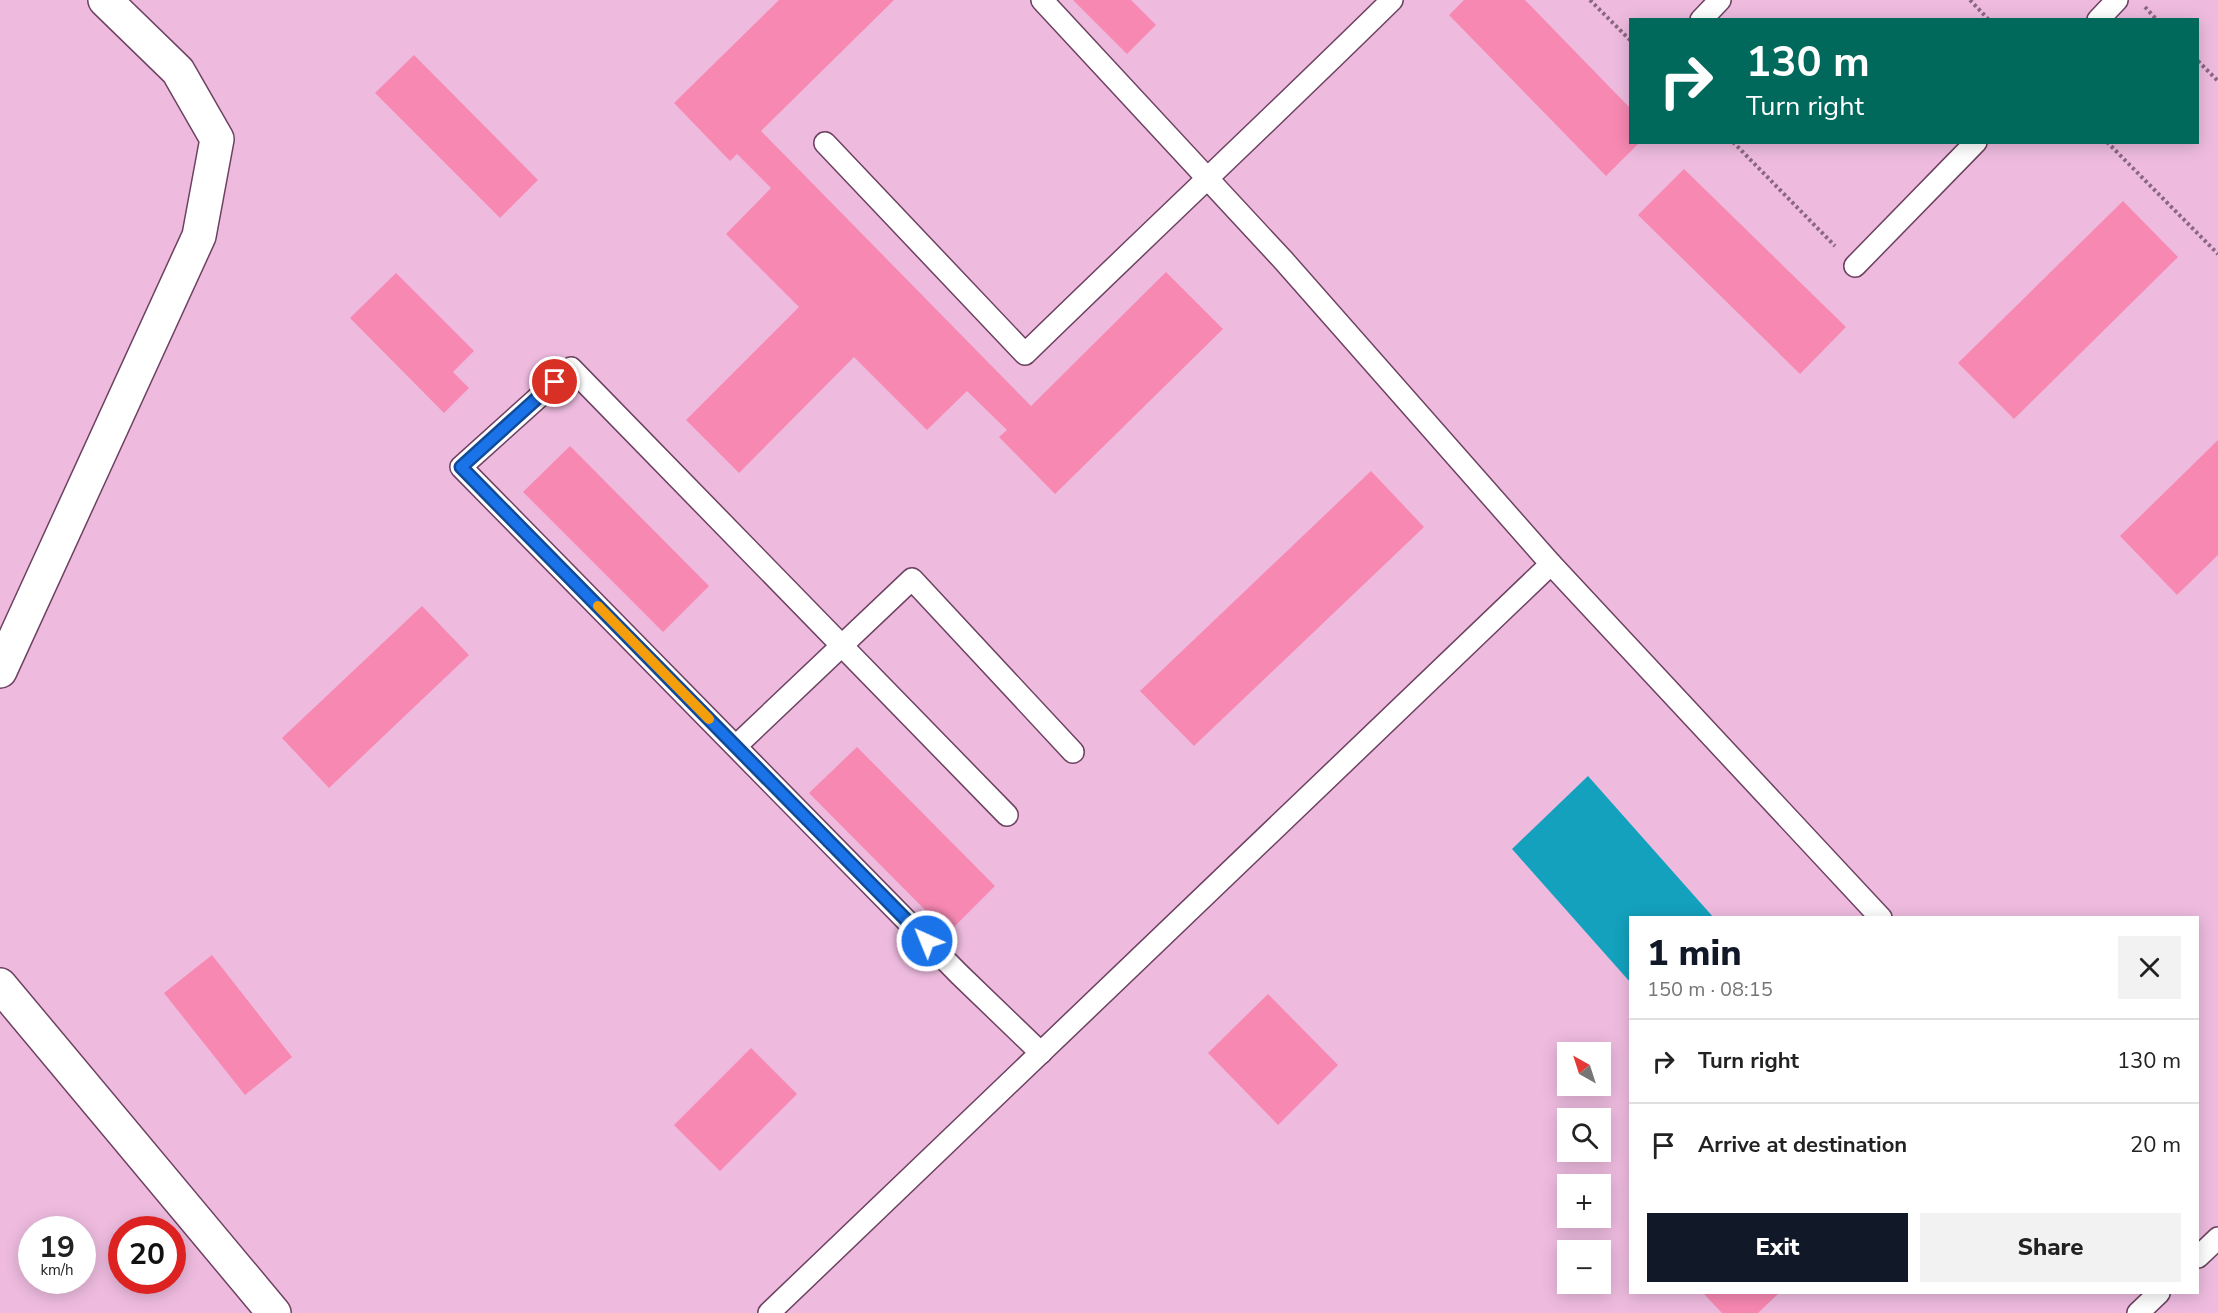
<!DOCTYPE html>
<html lang="en">
<head>
<meta charset="utf-8">
<style>
  body { margin:0; font-family:"Nunito Sans",sans-serif; background:#f2f2f2; color:#222; height:100vh; display:flex; flex-direction:column; font-size:22px; white-space:nowrap }
  * { box-sizing:border-box; margin:0 }
  p { font-size:20px; color:#767676 }
  .icon { flex:none; width:33px; height:33px; fill:none; stroke:currentColor; stroke-width:2; stroke-linecap:round; stroke-linejoin:round }
  .map { position:relative; flex:1; overflow:hidden }
  .drawer { position:absolute; left:1629px; top:916px; width:570px; height:378px; display:flex; flex-direction:column; background:#fff; border-radius:0px; box-shadow:0 3px 15px #0003 }
  .drawer>* { flex:none }
  .top-card { position:absolute; left:1629px; top:18px; width:570px; height:126px; border-radius:0px; box-shadow:0 3px 15px #0003; background:#00695c; color:#fff; overflow:hidden }
  .needle { width:39px; rotate:321deg }
  .controls { position:absolute; left:1557px; top:1042px; display:grid; gap:12px }
  .controls a { display:grid; place-items:center; width:54px; height:54px; border-radius:0px; background:#fff; box-shadow:0 3px 15px #0003; font-size:30px }
  .speed { position:absolute; left:18px; top:1216px; display:flex; gap:12px; font-size:30px; font-weight:700; text-align:center }
  .speed>* { display:grid; place-content:center; width:78px; height:78px; border-radius:50%; background:#fff; box-shadow:0 3px 15px #0003; line-height:1 }
  .speed small { font-size:15px; font-weight:400 }
  .speed .limit { border:9px solid #d22; background:#fff; color:#111 }
  .pin { position:absolute; display:grid; place-items:center; width:51px; height:51px; color:#fff; margin:-26px; border:3px solid #fff; border-radius:50%; box-shadow:0 2px 6px #0007 }
  .me { position:absolute; width:66px; margin:-33px; rotate:316deg; stroke-linejoin:round; filter:drop-shadow(0 0 4px #0008) }
  .turn { display:flex; align-items:center; gap:21px; height:126px; padding:0 18px; font-size:27px }
  .turn .icon { width:78px; height:78px; stroke-width:2.5 }
  .turn b { display:block; font-size:42px; line-height:51px }
  .round { display:grid; place-items:center; flex:none; width:63px; height:63px; border-radius:0px; background:#f2f2f2 }
  .headline { display:flex; align-items:center; justify-content:space-between; height:102px; padding:0 18px }
  h1 { font-size:36px; font-weight:800; line-height:45px; color:#111827 }
  .cta { display:flex; gap:12px; margin-top:auto; padding:12px 18px }
  .cta a { flex:1; height:69px; border-radius:0px; background:#111827; color:#fff; font-size:24px; font-weight:800; line-height:69px; text-align:center }
  .cta a+a { background:#f2f2f2; color:#222 }
  ul { padding:0; list-style:none }
  li { display:flex; align-items:center; gap:18px; height:84px; padding:0 18px; border-top:2px solid #e0e0e0 }
  li div { flex:1 }
  li b { display:block; font-size:22px }
  li em { font-style:normal }
  .map>svg:first-child { display:block }
  .water { fill:#14a1bd }
  .building { fill:#f788b2 }
  .lines { fill:none; stroke-linecap:round; stroke-linejoin:round }
  .service-casing { stroke:#6d4261; stroke-width:24 }
  .minor-casing { stroke:#6d4261; stroke-width:36 }
  .path { stroke:#89677f; stroke-width:4; stroke-dasharray:3 3; stroke-linecap:butt }
  .service { stroke:#fff; stroke-width:21 }
  .minor { stroke:#fff; stroke-width:33 }
  .route-casing { stroke:#114b97; stroke-width:15 }
  .route { stroke:#1a73e8; stroke-width:10 }
  .slow { stroke:#f59e0b; stroke-width:10 }
</style>
</head>
<body>
<div class="map">
<svg width="2218" height="1313" viewBox="0 0 2218 1313">
  <rect width="100%" height="100%" fill="#eebbdf"/>
  <!-- water -->
  <polygon class="water" points="1588,776 1714,918 1630,918 1630,982 1512,849"/>
  <!-- building -->
  <g class="building">
    <polygon points="779,0 894,0 761,131 1031,406 1166,272 1223,329 1055,494 999,437 1007,430 967,391 927,430 854,357 739,473 686,420 799,307 726,234 771,188 737,154 730,161 674,103"/>
    <polygon points="1073,0 1131,0 1156,25 1127,54"/>
    <polygon points="1464,0 1525,0 1630,108 1630,142 1640,142 1606,176 1449,15"/>
    <polygon points="414,55 538,180 500,218 375,93"/>
    <polygon points="1684,169 1846,327 1800,374 1638,215"/>
    <polygon points="2123,201 2178,257 2014,419 1958,363"/>
    <polygon points="396,273 474,351 453,372 469,388 444,413 350,318"/>
    <polygon points="2218,440 2218,555 2177,595 2120,536"/>
    <polygon points="570,446 709,586 663,632 523,492"/>
    <polygon points="1371,471 1424,527 1194,746 1140,691"/>
    <polygon points="422,606 469,655 329,788 282,738"/>
    <polygon points="857,747 995,886 948,933 809,793"/>
    <polygon points="212,955 292,1057 245,1095 164,993"/>
    <polygon points="1268,994 1338,1065 1278,1125 1208,1053"/>
    <polygon points="751,1048 797,1094 720,1171 674,1125"/>
    <polygon points="1703,1293 1779,1293 1758,1313 1722,1313"/>
  </g>
  <g class="lines">
    <!-- service casing -->
    <g class="service-casing">
      <g id="service">
        <polyline points="1701,20 1720,0"/>
        <polyline points="2098,20 2117,0"/>
        <path d="M825,143L1025,354C1147,235 1271,119 1392,0"/>
        <polyline points="1855,266 1976,142"/>
        <polyline points="1551,564 1881,918"/>
        <polyline points="736,746 912,579 1073,752"/>
        <polyline points="1007,815 571,368 461,467 959,974 1041,1053"/>
        <polyline points="2198,1257 2218,1238"/>
        <polyline points="769,1313 1551,564 1284,261 1042,0"/>
        <polyline points="2138,1313 2159,1293"/>
      </g>
    </g>
    <!-- minor casing -->
    <g class="minor-casing">
      <g id="minor">
        <polyline points="0,671 199,236 217,139 178,71 105,0"/>
        <polyline points="0,985 274,1313"/>
      </g>
    </g>
    <!-- path -->
    <g class="path">
      <polyline points="1590,0 1630,40"/>
      <polyline points="1970,0 1989,20"/>
      <polyline points="2145,7 2157,20"/>
      <polyline points="2198,61 2218,81"/>
      <polyline points="1733,142 1835,246"/>
      <polyline points="2107,142 2218,254"/>
    </g>
    <!-- service -->
    <use href="#service" class="service"/>
    <!-- minor -->
    <use href="#minor" class="minor"/>
  </g>
  <g class="lines">
    <!-- route casing -->
    <g class="route-casing">
      <polyline id="route" points="555,382 461,467 927,941"/>
    </g>
    <!-- route -->
    <use href="#route" class="route"/>
    <!-- slow -->
    <polyline class="slow" points="598,606 709,719"/>
  </g>
</svg>
<div class="controls">
<a><svg class="needle" viewBox="-14 -14 28 28"><path d="M0-13l5 13h-10z" fill="#e53935"/><path d="M0 13l5-13h-10z" fill="#767676"/></svg></a>
<a><svg class="icon" aria-label="search" viewBox="0 0 24 24"><circle cx="10" cy="10" r="6"/><path d="M15 15l6 6"/></svg></a>
<a>+</a>
<a>−</a>
</div>
<div class="speed"><div>19<small>km/h</small></div><div class="limit">20</div></div>
<div class="pin" style="left:555px;top:382px;background:#d93025"><svg class="icon" aria-label="arrive" viewBox="0 0 24 24"><path d="M6 21V4h12l-3 4 3 4H6"/></svg></div>
<svg class="me" style="left:927px;top:941px" viewBox="-20 -20 40 40"><circle r="17" fill="#1a73e8" stroke="#fff" stroke-width="3"/><path d="M0-11L8 9 0 5-8 9z" fill="#fff"/></svg>
<div class="top-card">
<div class="turn"><svg class="icon" aria-label="right" viewBox="0 0 24 24"><path d="M7 20v-9h11M14 6l5 5-5 5"/></svg><div><b>130 m</b>Turn right</div></div>
</div>
<section class="drawer">
<div class="headline"><div><h1>1 min</h1><p>150 m · 08:15</p></div><a class="round"><svg class="icon" aria-label="close" viewBox="0 0 24 24"><path d="M6 6l12 12M18 6L6 18"/></svg></a></div>
<ul>
<li><svg class="icon" aria-label="right" viewBox="0 0 24 24"><path d="M7 20v-9h11M14 6l5 5-5 5"/></svg><div><b>Turn right</b></div><em>130 m</em></li>
<li><svg class="icon" aria-label="arrive" viewBox="0 0 24 24"><path d="M6 21V4h12l-3 4 3 4H6"/></svg><div><b>Arrive at destination</b></div><em>20 m</em></li>
</ul>
<div class="cta"><a>Exit</a><a>Share</a></div>
</section>
</div>
</body>
</html>
